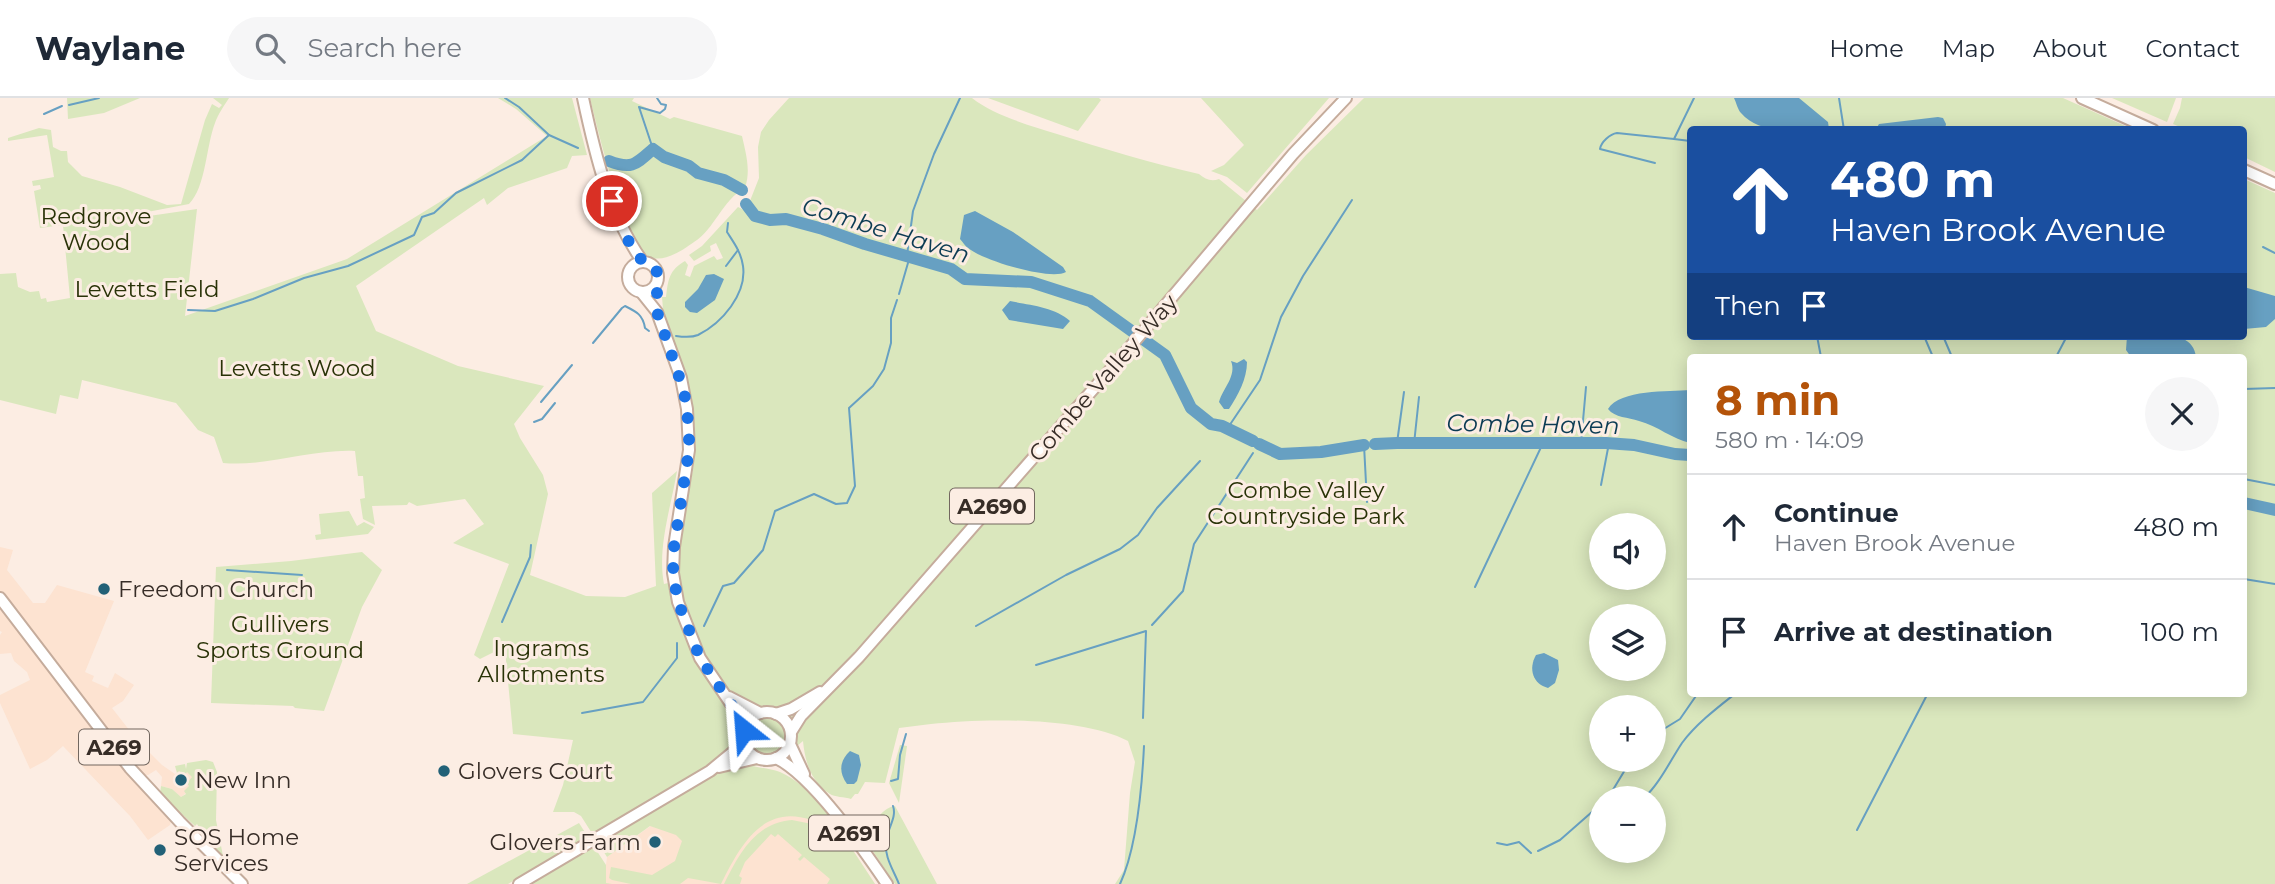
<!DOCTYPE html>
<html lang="en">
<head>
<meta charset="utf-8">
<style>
  body { margin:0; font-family:Montserrat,sans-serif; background:#f6f6f7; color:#1f2937; height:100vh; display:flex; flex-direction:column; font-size:26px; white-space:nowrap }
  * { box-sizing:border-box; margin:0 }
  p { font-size:23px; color:#747a83 }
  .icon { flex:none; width:38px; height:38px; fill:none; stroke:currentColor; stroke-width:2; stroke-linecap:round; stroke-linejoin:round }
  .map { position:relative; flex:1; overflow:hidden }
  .details { position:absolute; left:1687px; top:256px; width:560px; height:343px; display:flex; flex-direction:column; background:#fff; border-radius:7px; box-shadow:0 4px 18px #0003 }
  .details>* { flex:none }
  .guide { position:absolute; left:1687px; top:28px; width:560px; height:214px; border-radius:7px; box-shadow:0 4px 18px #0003; background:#1a4fa0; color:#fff; overflow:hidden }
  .controls { position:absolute; left:1589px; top:415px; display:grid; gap:14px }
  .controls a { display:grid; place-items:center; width:77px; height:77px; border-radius:50%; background:#fff; box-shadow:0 4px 18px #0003; font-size:35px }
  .pin { position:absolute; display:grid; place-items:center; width:60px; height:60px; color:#fff; margin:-30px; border:4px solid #fff; border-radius:50%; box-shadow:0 2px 7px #0007 }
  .me { position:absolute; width:77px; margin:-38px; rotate:332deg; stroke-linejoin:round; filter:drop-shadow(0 0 5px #0008) }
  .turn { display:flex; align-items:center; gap:24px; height:147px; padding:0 28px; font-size:32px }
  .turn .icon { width:91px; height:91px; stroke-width:2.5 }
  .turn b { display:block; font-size:49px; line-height:60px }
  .then { display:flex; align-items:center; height:66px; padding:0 28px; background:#0003; gap:14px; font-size:26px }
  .round { display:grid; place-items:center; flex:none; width:74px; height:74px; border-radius:37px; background:#f6f6f7 }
  .headline { display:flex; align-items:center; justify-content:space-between; height:119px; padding:0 28px }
  h1 { font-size:42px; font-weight:700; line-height:52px; color:#b45309 }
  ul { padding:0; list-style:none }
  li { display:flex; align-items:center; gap:21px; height:105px; padding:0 28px; border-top:2px solid #e0e1e3 }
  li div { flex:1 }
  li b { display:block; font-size:26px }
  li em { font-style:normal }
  header { display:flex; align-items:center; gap:42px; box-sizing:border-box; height:98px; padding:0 35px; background:#fff; border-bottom:2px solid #e0e1e3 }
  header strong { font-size:33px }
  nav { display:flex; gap:38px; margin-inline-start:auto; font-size:24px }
  .search { width:490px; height:63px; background:#f6f6f7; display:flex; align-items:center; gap:18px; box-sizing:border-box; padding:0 24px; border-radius:38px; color:#747a83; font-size:26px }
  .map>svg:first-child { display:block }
  .built { fill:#fde3d1 }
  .green { fill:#dae7bd; fill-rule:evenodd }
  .water { fill:#67a0c2 }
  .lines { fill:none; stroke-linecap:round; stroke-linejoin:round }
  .stream { stroke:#67a0c2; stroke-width:2 }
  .river { stroke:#67a0c2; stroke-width:12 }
  .primary-casing { stroke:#c5ac9c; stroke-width:14 }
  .primary { stroke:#fff; stroke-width:10 }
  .route { stroke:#1a73e8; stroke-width:12; stroke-dasharray:0 21.6 }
  .poi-dot { fill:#226177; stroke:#fcede3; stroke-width:2.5 }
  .labels { text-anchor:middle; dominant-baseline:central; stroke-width:6; stroke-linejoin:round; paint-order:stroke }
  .shield { fill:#fcede3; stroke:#72675f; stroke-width:2 }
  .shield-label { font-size:21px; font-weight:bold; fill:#372d27 }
  .park-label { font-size:23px; fill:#293307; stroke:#fcede3 }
  .street-label { font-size:23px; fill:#372d27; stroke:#fcede3 }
  .poi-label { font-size:23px; fill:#372d27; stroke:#fcede3; text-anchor:start }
  .water-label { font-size:24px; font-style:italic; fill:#0b3b53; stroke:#fcede3 }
</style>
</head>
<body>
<header>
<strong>Waylane</strong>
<div class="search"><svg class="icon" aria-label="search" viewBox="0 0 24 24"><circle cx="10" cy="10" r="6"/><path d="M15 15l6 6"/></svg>Search here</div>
<nav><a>Home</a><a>Map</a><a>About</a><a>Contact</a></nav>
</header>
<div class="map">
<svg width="2275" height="786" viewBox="0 0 2275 786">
  <rect width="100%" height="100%" fill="#fcede3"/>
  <!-- built -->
  <g class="built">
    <polygon points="0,449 13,452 7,472 33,505 45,505 57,487 114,503 85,574 94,578 92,583 108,590 115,575 134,587 123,603 112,610 137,642 162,667 175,676 179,673 181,675 205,665 194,689 181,699 172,691 161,688 162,679 156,672 148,677 141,677 135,683 171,723 170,727 148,742 130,718 63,648 47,662 30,671 0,605 0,597 30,582 27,574 14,563 11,555 0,556 0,537 2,534 0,533 0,501 4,500 0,494"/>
    <polygon points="781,694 823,728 849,746 875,786 598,786 606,767 607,759 659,722"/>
  </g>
  <!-- green -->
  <g class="green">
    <polygon points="67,0 140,0 104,15 68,21"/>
    <path d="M213,0H229C224,8 218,16 215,25C206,48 206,89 189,106L142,115L138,123L149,118L197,111L185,218L347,161L547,38L516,11L498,0H572L587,57L572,58L567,70L508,90L487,107L484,100L356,188L376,233L458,268L544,288L514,326L520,340L543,377L548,396L530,477L586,498L625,499L656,488L652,395L677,373C671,409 657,450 664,486L680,482C672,445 693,392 695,353C697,303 679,258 663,211L662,199H666C668,182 669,172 685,163L688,167L685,177L690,179L694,168L714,158L717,162L723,160L716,145L710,148L711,153L694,163L689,157L702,148L738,109L746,113L759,80L758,49L761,34L769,22L789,0H972C995,18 1029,27 1057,36C1104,51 1151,65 1199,76C1205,81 1211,84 1219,81L1257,112L1306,57L1364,0H2063L2132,31L1690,32V238H2244V81L2275,95V786H1115L1124,772L1130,695L1135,664L1128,643C1081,619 984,620 931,626C920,627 910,629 899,630L885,685L865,684L858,696H855L851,701C845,699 834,699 830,696C811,684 805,664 803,643L776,666L753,668C761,670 771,671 780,674C810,687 830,720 849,746C837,737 825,727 811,722C762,705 739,750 721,786L688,780L680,786H631L612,782L609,780L611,769L652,777L675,763L682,743L676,737L650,728L607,759L581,718L574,714H553L563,687L573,642L513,636L505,552H498L480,561L474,557L509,466L453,445L484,426L465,401L417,408L409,404L407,407L372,408L375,427L363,421L360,401L365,400L363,378H358L355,353C311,351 267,369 223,365L214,339L198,332L176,305L82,282L78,301L60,297L56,316L0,302V176L16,175L18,189L30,194L39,193L41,201L46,200L47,204L70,200L63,127L40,130L34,93L41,91L40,87L33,88L32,83L54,79L47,37L8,43V40L39,30L51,32L53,49L61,53H67L68,64L82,78L120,89L167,107L181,106L205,22L212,6L219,10L222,7ZM1690,259H2244V595H1690ZM1601,427H1654V480H1601ZM1601,518H1654V570H1601ZM1601,609H1654V662H1601ZM1601,700H1654V752H1601Z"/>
    <path d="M590,0H634L632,3L670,21L674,19L742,38C746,56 751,72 745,90C722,102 715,131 694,144C683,152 664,165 650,159C625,147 597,29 590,0Z"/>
    <polygon points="988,0 1099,0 1101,2 1078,33"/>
    <polygon points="1201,0 1329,0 1247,95 1227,79 1211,73 1224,67 1244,47"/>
    <polygon points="2112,0 2176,0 2167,24"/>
    <polygon points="2182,0 2275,0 2275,74 2244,59 2244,32 2185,31 2173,26 2180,10"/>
    <polygon points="349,413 357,428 364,424 374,429 368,436 316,442 315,437 321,436 319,416"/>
    <polygon points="362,454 382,472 362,509 324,613 295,610 293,608 211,605 216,469 291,463"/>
    <polygon points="900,647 907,648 899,705 889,685"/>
    <polygon points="206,662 213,664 217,674 216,722 223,758 221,759 212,750 197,726 195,728 160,696 161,688 172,691 181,699 186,696 184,693 189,688 187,685 192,679 187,674 185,677 179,673 177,675 175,668 185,666 186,671 187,665"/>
    <path d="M895,708L937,786H895L864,740C873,729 880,710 895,708Z"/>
    <path d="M792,722L812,726L850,752L852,751L875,786H827L830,781L804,759L800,763L798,761L802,757L778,736L775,739L771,736L745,764L739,778L742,780L740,786H724C739,756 755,725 792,722Z"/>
    <polygon points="579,725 588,739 508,786 467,786"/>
    <polygon points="593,747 606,767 606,785 612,786 527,786"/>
  </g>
  <!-- water -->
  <g class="water">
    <path d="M1734,0H1799L1828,24L1829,31C1802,32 1762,39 1741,15C1738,12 1736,4 1734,0Z"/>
    <polygon points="1938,19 1943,20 1946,26 1945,31 1876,31 1879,26"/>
    <path d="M975,113L1013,134L1063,169L1066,174C1050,183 982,162 968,150C965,148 963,144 960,141L964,117Z"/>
    <polygon points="714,176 724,181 715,202 697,215 690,214 685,209 685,204 698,191 706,177"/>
    <polygon points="2244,189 2275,198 2275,221 2266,229 2244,231"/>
    <path d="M1010,203C1029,207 1055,209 1070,223L1063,231L1009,222L1002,212Z"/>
    <path d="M2127,238C2149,238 2193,229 2196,259H2131L2126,252Z"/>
    <path d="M1244,261L1247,264C1247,281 1238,297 1229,311H1224L1219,304C1223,290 1237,278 1231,263L1237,265Z"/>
    <path d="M1690,292V345C1672,341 1658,328 1639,323C1628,319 1615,320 1608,311C1620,291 1669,294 1690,292Z"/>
    <path d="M1544,555L1558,562L1559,572L1555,585L1548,590C1533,586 1528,571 1536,557Z"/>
    <path d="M850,653L859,657L861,667L857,683L854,686H847C838,674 840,662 850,653Z"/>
  </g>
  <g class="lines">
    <!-- stream -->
    <g class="stream">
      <polyline points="505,0 519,9 549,37 578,50"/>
      <polyline points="1839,0 1844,32"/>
      <polyline points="69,7 99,0"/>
      <polyline points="44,16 62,8"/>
      <polyline points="1987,32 1994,32"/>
      <polyline points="1690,43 1674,41 1694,0"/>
      <polyline points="653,51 639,9 660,15 665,11 666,7 661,6 657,0"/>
      <path d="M1655,65L1600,51C1601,44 1610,36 1617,35L1674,41"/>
      <polyline points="2263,149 2275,155"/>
      <polyline points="907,157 913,113 934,56 960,0"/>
      <polyline points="726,168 738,152"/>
      <polyline points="899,196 910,158"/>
      <polyline points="188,212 215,213 253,201 304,180 348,168 414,137 422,119 434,115 456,95 522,62 549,37"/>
      <path d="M676,238C683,239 691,240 698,237C722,225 747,196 743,168C741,154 734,145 727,134L728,125"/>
      <polyline points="1817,238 1821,259"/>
      <polyline points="1924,238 1933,259"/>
      <polyline points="1943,238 1952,259"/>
      <polyline points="2057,238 2065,241"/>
      <path d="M593,245L622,210L625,208C637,214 643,217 645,230L649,233"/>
      <polyline points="2056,259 2067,238"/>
      <polyline points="2244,291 2275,290"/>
      <polyline points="541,304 572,267"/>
      <polyline points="534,324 542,321 555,305"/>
      <polyline points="1227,331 1260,282 1281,219 1303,178 1352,102"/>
      <polyline points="1397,345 1404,294"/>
      <polyline points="1581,345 1586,289"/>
      <polyline points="1414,346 1419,299"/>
      <polyline points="1364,347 1367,404"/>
      <polyline points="2244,381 2275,387"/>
      <polyline points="1601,387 1609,345"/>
      <polyline points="227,472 302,477"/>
      <polyline points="2244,481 2275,486"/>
      <polyline points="1475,489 1543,345"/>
      <polyline points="502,524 530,459 531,447"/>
      <polyline points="1152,527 1183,493 1194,446 1253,355"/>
      <polyline points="704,528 723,488 734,485 763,452 775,413 814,396 836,406 847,405 855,388 849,310 873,288 884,271 891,245 891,220 897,202"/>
      <polyline points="976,528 1066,477 1120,451 1138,437 1157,410 1200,363"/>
      <polyline points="1036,567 1146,533 1143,620"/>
      <polyline points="582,615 643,604 677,560 677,545"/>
      <polyline points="1654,637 1680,621 1698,595"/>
      <polyline points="891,683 898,681 900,657 906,636"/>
      <polyline points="1608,700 1631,662"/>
      <path d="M1644,700C1660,685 1670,663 1682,645C1696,626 1717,610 1736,595"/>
      <path d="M893,708C897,719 888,730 886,742C884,759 893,771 899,786"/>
      <polyline points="1599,731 1601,730"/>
      <polyline points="1857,732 1928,595"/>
      <polyline points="1497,745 1507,747 1519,744 1531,755"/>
      <polyline points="1538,753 1560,742 1601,706"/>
      <path d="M1120,786C1137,749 1142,689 1144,648"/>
    </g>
    <!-- river -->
    <g class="river">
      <path d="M609,63C632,72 636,66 653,51L664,59L689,68L698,75L724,82L742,92"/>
      <polyline points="746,106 755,118 770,122 786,121 823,131 865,146 951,171 965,181 1031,184 1090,203 1165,257 1191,310 1211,326 1222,328 1253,343"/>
      <polyline points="1259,346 1280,356 1321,354 1364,347"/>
      <polyline points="1375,346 1397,345 1606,345 1634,347 1675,356 1690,357"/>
      <polyline points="2244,405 2275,412"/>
    </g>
    <!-- primary casing -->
    <g class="primary-casing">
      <g id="primary">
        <path d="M583,0C595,56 609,117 643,164"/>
        <polyline points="2082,0 2153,32"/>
        <polyline points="2244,72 2275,86"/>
        <circle cx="643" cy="179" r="15"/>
        <polyline points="641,194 657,214 681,280 687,311 689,352 674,449 673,475 678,504 700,560 733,609 744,632"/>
        <polyline points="0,500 130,670 180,724 242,786"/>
        <polyline points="729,599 760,615"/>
        <circle cx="767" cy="638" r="24"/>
        <polyline points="776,616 791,611 820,594"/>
        <polyline points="791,634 801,618 859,559 1124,256 1293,56 1346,0"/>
        <polyline points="790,646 804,676"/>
        <path d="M776,660C813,678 863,751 887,786"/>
        <polyline points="719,669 757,660"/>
        <polyline points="519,786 710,673 733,654 743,641"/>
      </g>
    </g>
    <!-- primary -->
    <use href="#primary" class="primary"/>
  </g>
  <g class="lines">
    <!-- route -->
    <polyline class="route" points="612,103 629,144 643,164 652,167 657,174 657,214 684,293 689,330 689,352 674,449 673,475 678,504 700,560 733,609 744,632"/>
  </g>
  <!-- markers -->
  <g class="poi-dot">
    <circle cx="104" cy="491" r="7"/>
    <circle cx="444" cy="673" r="7"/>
    <circle cx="181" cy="682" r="7"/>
    <circle cx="655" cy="744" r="7"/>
    <circle cx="160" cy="752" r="7"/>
  </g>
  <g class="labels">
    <!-- shield labels -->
    <g class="shield">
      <rect x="950" y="390.5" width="84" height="35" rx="5"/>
      <rect x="79" y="631.5" width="70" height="35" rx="5"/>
      <rect x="809" y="717.5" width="80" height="35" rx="5"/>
    </g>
    <g class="shield-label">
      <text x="992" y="408">A2690</text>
      <text x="114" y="649">A269</text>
      <text x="849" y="735">A2691</text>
    </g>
    <!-- park labels -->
    <g class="park-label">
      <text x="96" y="118">Redgrove<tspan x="96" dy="26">Wood</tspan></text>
      <text x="147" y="191">Levetts Field</text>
      <text x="297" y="270">Levetts Wood</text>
      <text x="1306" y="392">Combe Valley<tspan x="1306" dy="26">Countryside Park</tspan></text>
      <text x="280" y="526">Gullivers<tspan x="280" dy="26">Sports Ground</tspan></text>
      <text x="541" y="550">Ingrams<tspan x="541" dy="26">Allotments</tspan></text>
    </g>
    <!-- street labels -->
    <g class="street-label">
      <text transform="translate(1103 280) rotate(-49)">Combe Valley Way</text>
    </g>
    <!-- poi labels -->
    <g class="poi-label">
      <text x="118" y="491">Freedom Church</text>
      <text x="458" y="673">Glovers Court</text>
      <text x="195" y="682">New Inn</text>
      <text x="174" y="739">SOS Home<tspan x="174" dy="26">Services</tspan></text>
      <text x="641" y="744" text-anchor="end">Glovers Farm</text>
    </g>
    <!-- water labels -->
    <g class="water-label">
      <text transform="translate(886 132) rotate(17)">Combe Haven</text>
      <text transform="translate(1533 326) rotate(1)">Combe Haven</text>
    </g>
  </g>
</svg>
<div class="controls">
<a><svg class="icon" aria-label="sound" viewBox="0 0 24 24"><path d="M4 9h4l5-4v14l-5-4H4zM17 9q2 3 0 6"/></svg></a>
<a><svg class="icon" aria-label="layers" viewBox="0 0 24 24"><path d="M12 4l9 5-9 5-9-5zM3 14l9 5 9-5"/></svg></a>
<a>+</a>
<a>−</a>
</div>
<div class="pin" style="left:612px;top:103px;background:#d93025"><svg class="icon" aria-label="arrive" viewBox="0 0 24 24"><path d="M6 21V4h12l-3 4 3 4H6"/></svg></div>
<svg class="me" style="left:744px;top:632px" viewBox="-20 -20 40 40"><path d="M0-17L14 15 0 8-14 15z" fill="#1a73e8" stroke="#fff" stroke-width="4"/></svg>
<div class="guide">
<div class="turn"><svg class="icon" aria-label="ahead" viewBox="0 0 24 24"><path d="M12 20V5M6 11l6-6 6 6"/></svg><div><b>480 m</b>Haven Brook Avenue</div></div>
<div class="then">Then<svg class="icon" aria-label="arrive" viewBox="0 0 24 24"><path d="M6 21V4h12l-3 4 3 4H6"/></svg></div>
</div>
<section class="details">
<div class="headline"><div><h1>8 min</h1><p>580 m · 14:09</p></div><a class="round"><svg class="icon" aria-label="close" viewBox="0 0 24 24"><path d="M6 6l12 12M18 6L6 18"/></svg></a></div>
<ul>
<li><svg class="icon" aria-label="ahead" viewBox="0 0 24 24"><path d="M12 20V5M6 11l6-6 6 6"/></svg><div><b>Continue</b><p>Haven Brook Avenue</p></div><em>480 m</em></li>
<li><svg class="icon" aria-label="arrive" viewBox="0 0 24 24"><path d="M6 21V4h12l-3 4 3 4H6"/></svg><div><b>Arrive at destination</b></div><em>100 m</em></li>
</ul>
</section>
</div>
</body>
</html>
